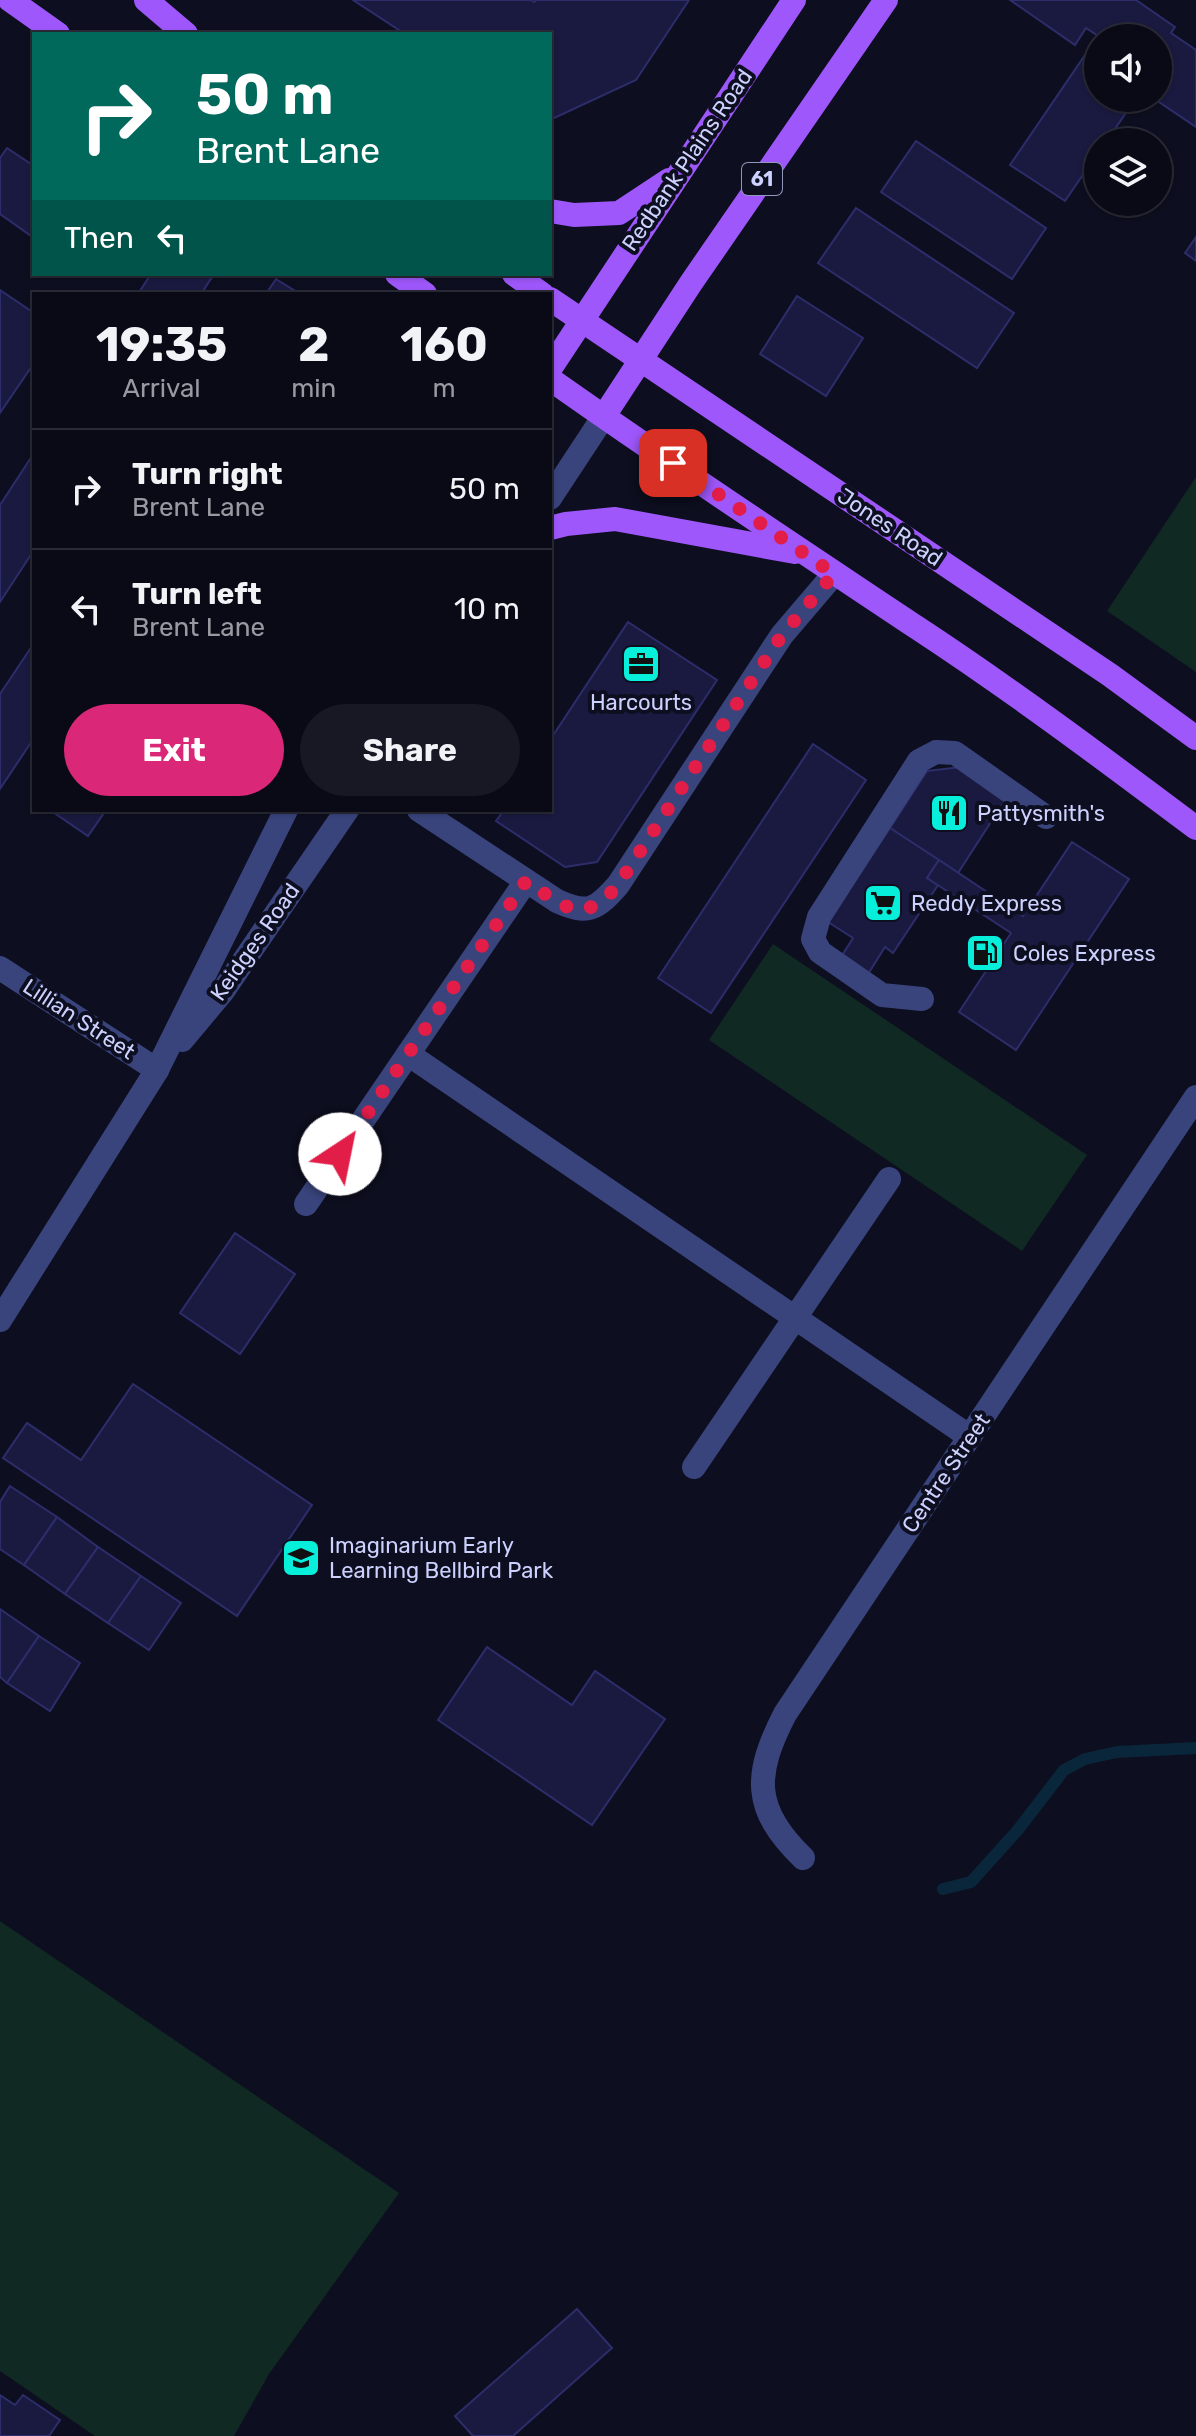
<!DOCTYPE html>
<html lang="en">
<head>
<meta charset="utf-8">
<style>
  body { margin:0; font-family:Rubik,sans-serif; background:#181824; color:#f1f3f6; height:100vh; display:flex; flex-direction:column; font-size:30px; white-space:nowrap }
  * { box-sizing:border-box; margin:0 }
  p { font-size:26px; color:#999aa1 }
  .icon { flex:none; width:44px; height:44px; fill:none; stroke:currentColor; stroke-width:2; stroke-linecap:round; stroke-linejoin:round }
  .map { position:relative; flex:1; overflow:hidden }
  .details { position:absolute; left:32px; top:292px; width:520px; height:520px; display:flex; flex-direction:column; background:#0a0a17; border-radius:0px; box-shadow:0 2px 6px #0004,0 0 0 2px #2a2b36 }
  .details>* { flex:none }
  .banner { position:absolute; left:32px; top:32px; width:520px; height:244px; border-radius:0px; box-shadow:0 2px 6px #0004,0 0 0 2px #2a2b36; background:#00695c; color:#fff; overflow:hidden }
  .controls { position:absolute; left:1084px; top:24px; display:grid; gap:16px }
  .controls a { display:grid; place-items:center; width:88px; height:88px; border-radius:50%; background:#0a0a17; box-shadow:0 2px 6px #0004,0 0 0 2px #2a2b36; font-size:40px }
  .pin { position:absolute; display:grid; place-items:center; width:68px; height:68px; color:#fff; margin:-34px; border-radius:16px; box-shadow:0 4px 12px #0006 }
  .me { position:absolute; width:88px; margin:-44px; rotate:34deg; stroke-linejoin:round; filter:drop-shadow(0 0 6px #0008) }
  .turn { display:flex; align-items:center; gap:28px; height:168px; padding:0 32px; font-size:36px }
  .turn .icon { width:104px; height:104px; stroke-width:2.5 }
  .turn b { display:block; font-size:56px; line-height:68px }
  .then { display:flex; align-items:center; height:76px; padding:0 32px; background:#0003; gap:16px; font-size:30px }
  .eta { display:flex; justify-content:space-evenly; align-items:center; height:136px; text-align:center }
  .eta b { font-size:48px; font-weight:700; line-height:56px }
  .button { display:flex; gap:16px; margin-top:auto; padding:16px 32px }
  .button a { flex:1; height:92px; border-radius:48px; background:#db2777; color:#fff; font-size:32px; font-weight:700; line-height:92px; text-align:center }
  .button a+a { background:#181824; color:#f1f3f6 }
  ul { padding:0; list-style:none }
  li { display:flex; align-items:center; gap:24px; height:120px; padding:0 32px; border-top:2px solid #2a2b36 }
  li div { flex:1 }
  li b { display:block; font-size:30px }
  li em { font-style:normal }
  .map>svg:first-child { display:block }
  .green { fill:#102923 }
  .lines { fill:none; stroke-linecap:round; stroke-linejoin:round }
  .stream { stroke:#0a263b; stroke-width:12 }
  .building { fill:#1a1a40; stroke:#2d2d6b; stroke-width:2 }
  .minor { stroke:#39447d; stroke-width:24 }
  .major { stroke:#9e57fa; stroke-width:24 }
  .route { stroke:#e11d48; stroke-width:14; stroke-dasharray:0 25.2 }
  .labels { text-anchor:middle; dominant-baseline:central; stroke-width:8; stroke-linejoin:round; paint-order:stroke }
  .shield { fill:#0d0e1f; stroke:#9396bb; stroke-width:2 }
  .shield-label { font-size:20px; font-weight:bold; fill:#cdd1fe }
  .street-label { font-size:22px; fill:#cdd1fe; stroke:#0d0e1f }
  .poi-label { font-size:22px; fill:#cdd1fe; stroke:#0d0e1f; text-anchor:start }
</style>
</head>
<body>
<div class="map">
<svg width="1196" height="2436" viewBox="0 0 1196 2436">
  <rect width="100%" height="100%" fill="#0d0e1f"/>
  <!-- green -->
  <g class="green">
    <polygon points="1196,477 1196,672 1107,611"/>
    <polygon points="773,944 1087,1155 1022,1251 709,1040"/>
    <polygon points="0,1921 399,2193 269,2374 234,2436 95,2436 0,2371"/>
  </g>
  <g class="lines">
    <!-- stream -->
    <polyline class="stream" points="943,1889 971,1882 1017,1831 1064,1770 1085,1759 1117,1752 1196,1748"/>
  </g>
  <!-- building -->
  <g class="building">
    <polygon points="353,0 531,0 534,2 536,0 689,0 636,80 550,120 550,34 405,34"/>
    <polygon points="1010,0 1136,0 1175,27 1171,33 1196,50 1196,127 1153,98 1158,98 1158,38 1101,38 1086,28 1075,45"/>
    <polygon points="1085,55 1098,64 1098,98 1136,98 1106,142 1098,142 1098,153 1065,201 1010,165"/>
    <polygon points="916,141 1046,228 1012,279 881,192"/>
    <polygon points="7,148 34,166 34,238 0,214 0,158"/>
    <polygon points="856,208 1014,313 977,368 818,263"/>
    <polygon points="1196,237 1196,261 1185,253"/>
    <polygon points="151,274 214,274 201,294 138,294"/>
    <polygon points="276,279 300,294 266,294"/>
    <polygon points="0,290 34,313 34,363 0,413"/>
    <polygon points="797,296 863,338 826,396 760,354"/>
    <polygon points="34,453 34,550 0,602 0,505"/>
    <polygon points="628,622 717,680 597,862 565,867 496,821 504,810 550,810 550,740"/>
    <polygon points="34,643 34,738 0,789 0,694"/>
    <polygon points="813,744 866,780 711,1013 658,978"/>
    <polygon points="961,767 1007,797 958,873 890,828 927,771"/>
    <polygon points="50,810 106,810 88,836"/>
    <polygon points="890,828 939,860 927,878 938,885 893,953 885,947 868,974 841,957 853,938 828,922"/>
    <polygon points="1072,842 1129,879 1016,1050 959,1012 1011,933 927,878 939,860 1023,916"/>
    <polygon points="235,1233 295,1274 240,1354 180,1313"/>
    <polygon points="133,1384 312,1505 237,1616 3,1458 27,1423 81,1460"/>
    <polygon points="10,1486 57,1517 24,1565 0,1549 0,1502"/>
    <polygon points="57,1517 98,1547 65,1594 24,1565"/>
    <polygon points="98,1547 141,1576 108,1623 65,1594"/>
    <polygon points="141,1576 181,1603 149,1650 108,1623"/>
    <polygon points="0,1609 39,1636 7,1683 0,1677"/>
    <polygon points="39,1636 80,1663 50,1711 7,1683"/>
    <polygon points="487,1647 572,1705 595,1671 665,1719 592,1825 438,1720"/>
    <polygon points="577,2309 612,2348 513,2436 473,2436 455,2416"/>
    <polygon points="0,2395 15,2405 23,2395 60,2420 49,2436 0,2436"/>
  </g>
  <g class="lines">
    <!-- minor -->
    <g class="minor">
      <polyline points="550,498 604,416"/>
      <path d="M419,810L557,901C588,915 596,910 618,885L782,635L834,574"/>
      <polyline points="0,968 157,1070"/>
      <polyline points="922,999 882,995 820,952 813,939 819,917 919,761 936,752 955,753 1046,817"/>
      <polyline points="182,1040 223,991 347,810"/>
      <polyline points="408,1054 970,1437"/>
      <polyline points="306,1204 526,881"/>
      <polyline points="0,1320 157,1070 286,810"/>
      <polyline points="694,1467 889,1179"/>
      <path d="M803,1858C752,1809 754,1774 785,1714L1196,1097"/>
    </g>
    <!-- major -->
    <g class="major">
      <polyline points="10,0 58,34"/>
      <polyline points="146,0 186,34"/>
      <polyline points="550,211 574,215 619,213 669,180"/>
      <polyline points="397,274 425,294"/>
      <polyline points="514,274 542,294"/>
      <polyline points="550,299 1110,675 1196,738"/>
      <polyline points="550,369 794,0"/>
      <path d="M550,379C670,464 793,545 916,627C1012,690 1104,759 1196,828"/>
      <polyline points="604,416 691,283 886,0"/>
      <polyline points="550,528 566,524 615,519 795,552"/>
    </g>
  </g>
  <g class="lines">
    <!-- route -->
    <path class="route" d="M340,1154L526,881C565,907 582,927 618,885L782,635L834,574L673,463"/>
  </g>
  <!-- icons -->
  <defs>
    <g id="office-square" transform="scale(2)"><rect x="-9" y="-9" width="18" height="18" rx="4" fill="#07efda" stroke="#0d0e1f"/><path d="M-6-3h4V-5.5h4V-3h4V5H-6ZM-1-4.5V-3h2v-1.5ZM-6 0V1H6V0Z" fill="#111"/></g>
    <g id="restaurant-square" transform="scale(2)"><rect x="-9" y="-9" width="18" height="18" rx="4" fill="#07efda" stroke="#0d0e1f"/><path d="M-5-6h1v4h1v-4h1v4h1v-4h1v5L-1.5 .5V6h-2V.5L-5-1ZM5-6V6H3V1.5H1.5Q1.5-4 5-6Z" fill="#111"/></g>
    <g id="supermarket-square" transform="scale(2)"><rect x="-9" y="-9" width="18" height="18" rx="4" fill="#07efda" stroke="#0d0e1f"/><path d="M-6-5.5h2.5l.6 2H6L4.5 2H-2.5L-4.4-4H-6ZM-1.5 3.2a1.3 1.3 0 1 0 .1 0ZM3 3.2a1.3 1.3 0 1 0 .1 0Z" fill="#111"/></g>
    <g id="fuel-square" transform="scale(2)"><rect x="-9" y="-9" width="18" height="18" rx="4" fill="#07efda" stroke="#0d0e1f"/><path d="M-5.5-6h7V0h2V4h1.3V-2.5L3-4.5l.8-.8L6-3V5H2.5V1h-1V6h-7ZM-4.2-4.7v3.2H.2V-4.7Z" fill="#111"/></g>
    <g id="school-square" transform="scale(2)"><rect x="-9" y="-9" width="18" height="18" rx="4" fill="#07efda" stroke="#0d0e1f"/><path d="M0-5L7-2L0 1L-7-2ZM-4 1L0 2.5L4 1V4Q0 6-4 4Z" fill="#111"/></g>
  </defs>
  <g fill-rule="evenodd">
    <use href="#office-square" x="641" y="664"/>
    <use href="#restaurant-square" x="949" y="813"/>
    <use href="#supermarket-square" x="883" y="903"/>
    <use href="#fuel-square" x="985" y="953"/>
    <use href="#school-square" x="301" y="1558"/>
  </g>
  <g class="labels">
    <!-- shield labels -->
    <rect class="shield" x="742" y="163" width="40" height="32" rx="6"/>
    <g class="shield-label">
      <text x="762" y="179">61</text>
    </g>
    <!-- street labels -->
    <g class="street-label">
      <text transform="translate(687 160) rotate(-56)">Redbank Plains Road</text>
      <text transform="translate(890 527) rotate(34)">Jones Road</text>
      <text transform="translate(255 942) rotate(-55)">Keidges Road</text>
      <text transform="translate(79 1019) rotate(33)">Lillian Street</text>
      <text transform="translate(946 1473) rotate(-56)">Centre Street</text>
    </g>
    <!-- poi labels -->
    <g class="poi-label">
      <text x="641" y="702" text-anchor="middle">Harcourts</text>
      <text x="977" y="813">Pattysmith's</text>
      <text x="911" y="903">Reddy Express</text>
      <text x="1013" y="953">Coles Express</text>
      <text x="329" y="1545">Imaginarium Early<tspan x="329" dy="25">Learning Bellbird Park</tspan></text>
    </g>
  </g>
</svg>
<div class="controls">
<a><svg class="icon" aria-label="sound" viewBox="0 0 24 24"><path d="M4 9h4l5-4v14l-5-4H4zM17 9q2 3 0 6"/></svg></a>
<a><svg class="icon" aria-label="layers" viewBox="0 0 24 24"><path d="M12 4l9 5-9 5-9-5zM3 14l9 5 9-5"/></svg></a>
</div>
<div class="pin" style="left:673px;top:463px;background:#d93025"><svg class="icon" aria-label="arrive" viewBox="0 0 24 24"><path d="M6 21V4h12l-3 4 3 4H6"/></svg></div>
<svg class="me" style="left:340px;top:1154px" viewBox="-20 -20 40 40"><circle r="19" fill="#fff"/><path d="M0-13L10 11 0 6-10 11z" fill="#e11d48"/></svg>
<div class="banner">
<div class="turn"><svg class="icon" aria-label="right" viewBox="0 0 24 24"><path d="M7 20v-9h11M14 6l5 5-5 5"/></svg><div><b>50 m</b>Brent Lane</div></div>
<div class="then">Then<svg class="icon" aria-label="left" viewBox="0 0 24 24"><path d="M17 20v-9H6M10 6l-5 5 5 5"/></svg></div>
</div>
<section class="details">
<div class="eta">
<div><b>19:35</b><p>Arrival</p></div>
<div><b>2</b><p>min</p></div>
<div><b>160</b><p>m</p></div>
</div>
<ul>
<li><svg class="icon" aria-label="right" viewBox="0 0 24 24"><path d="M7 20v-9h11M14 6l5 5-5 5"/></svg><div><b>Turn right</b><p>Brent Lane</p></div><em>50 m</em></li>
<li><svg class="icon" aria-label="left" viewBox="0 0 24 24"><path d="M17 20v-9H6M10 6l-5 5 5 5"/></svg><div><b>Turn left</b><p>Brent Lane</p></div><em>10 m</em></li>
</ul>
<div class="button"><a>Exit</a><a>Share</a></div>
</section>
</div>
</body>
</html>
